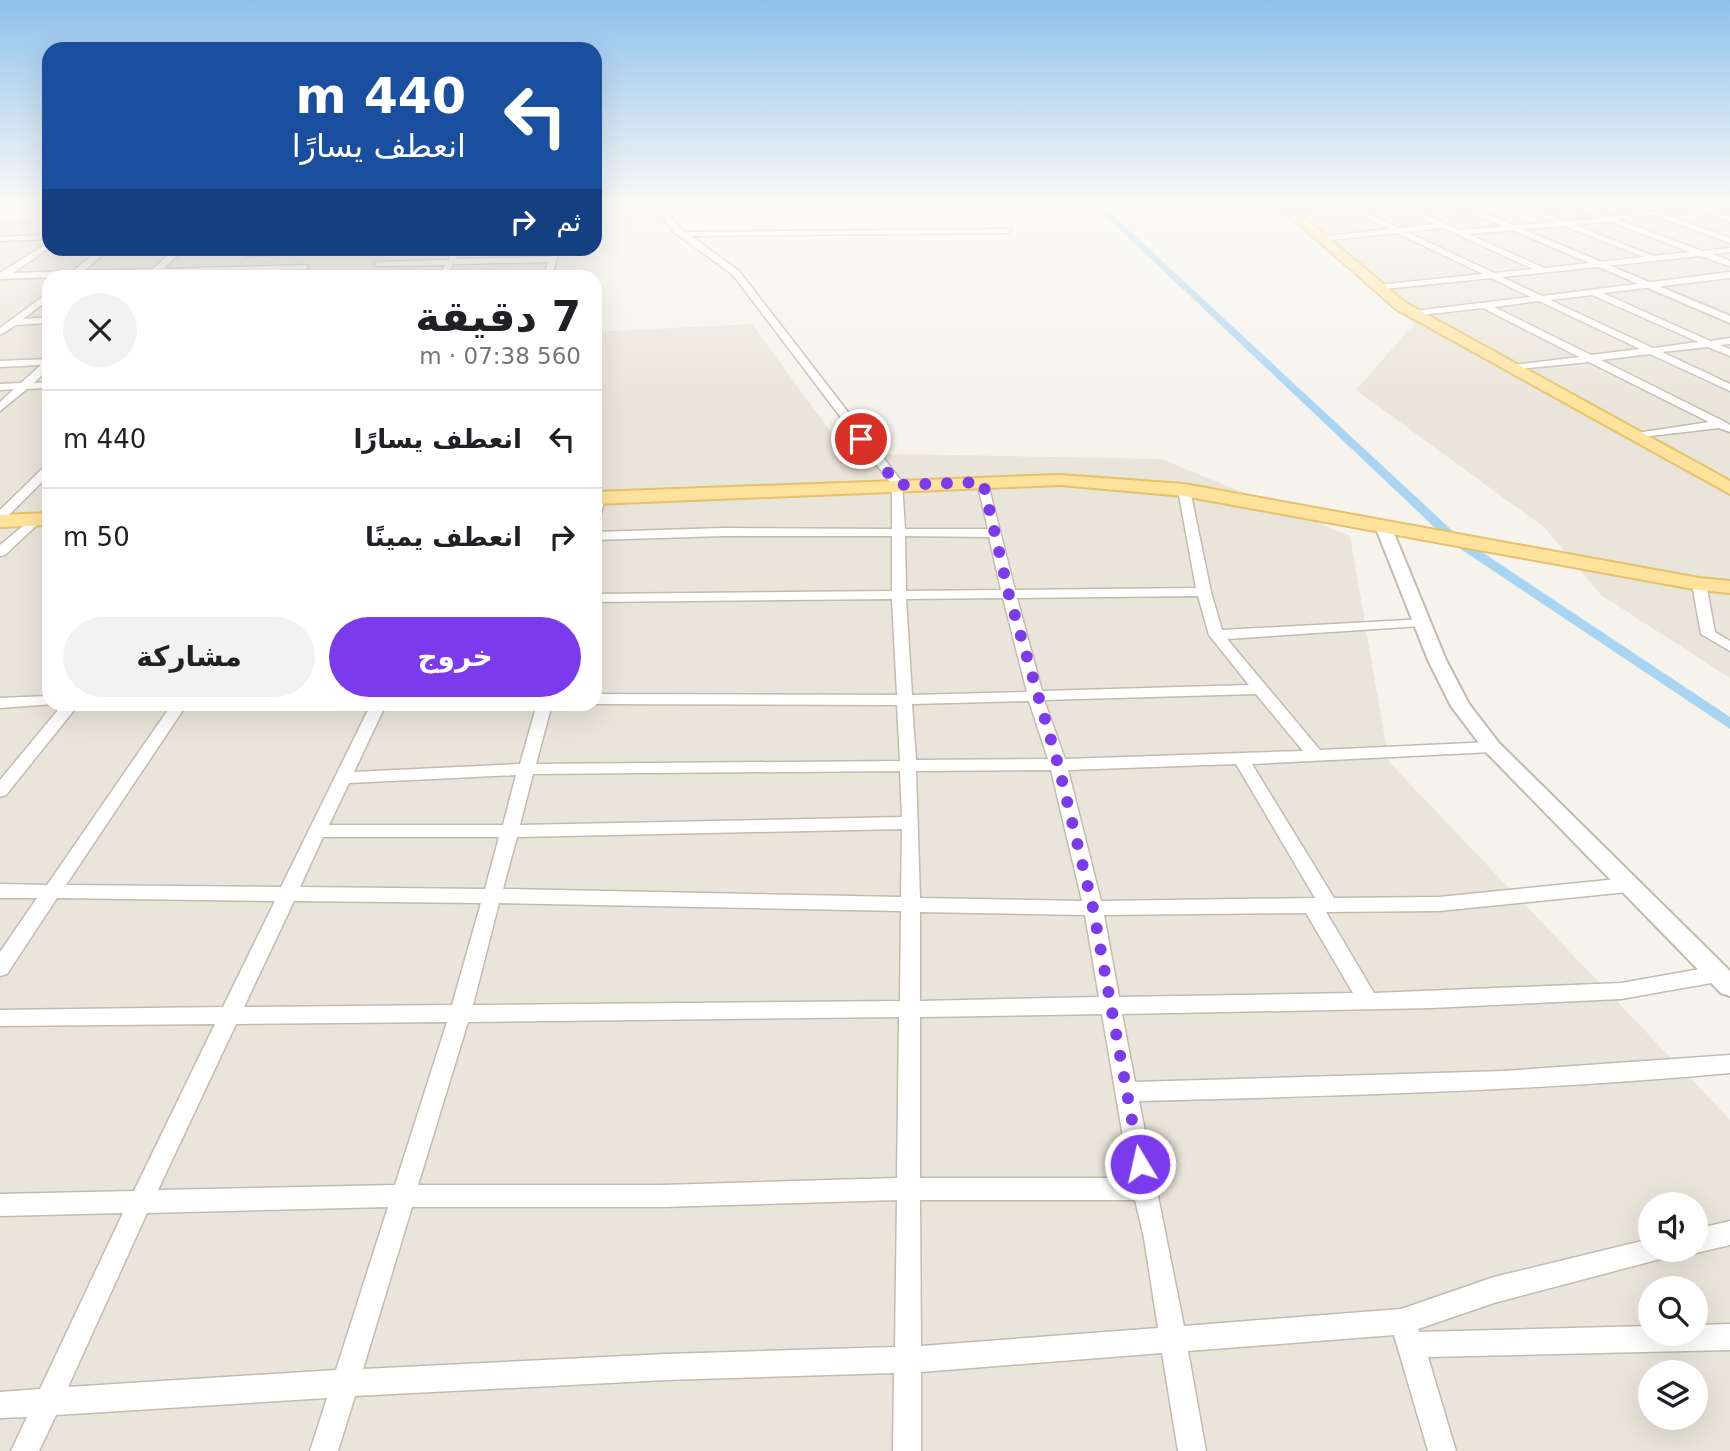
<!DOCTYPE html>
<html lang="ar">
<head>
<meta charset="utf-8">
<style>
  body { margin:0; font-family:"DejaVu Sans","Noto Sans Arabic",sans-serif; background:#f2f2f2; color:#202124; direction:rtl; height:100vh; display:flex; flex-direction:column; font-size:26px; white-space:nowrap }
  * { box-sizing:border-box; margin:0 }
  p { font-size:23px; color:#757577 }
  .icon { flex:none; width:38px; height:38px; fill:none; stroke:currentColor; stroke-width:2; stroke-linecap:round; stroke-linejoin:round }
  .map { position:relative; flex:1; overflow:hidden; direction:ltr }
  .side { position:absolute; left:42px; top:270px; width:560px; height:441px; display:flex; flex-direction:column; background:#fff; border-radius:21px; box-shadow:0 7px 28px #0002; direction:rtl }
  .side>* { flex:none }
  .guide { position:absolute; left:42px; top:42px; width:560px; height:214px; border-radius:21px; box-shadow:0 7px 28px #0002; direction:rtl; background:#1a4fa0; color:#fff; overflow:hidden }
  .buttons { position:absolute; left:1638px; top:1192px; display:grid; gap:14px }
  .buttons a { display:grid; place-items:center; width:70px; height:70px; border-radius:50%; background:#fff; box-shadow:0 7px 28px #0002; font-size:35px }
  .pin { position:absolute; display:grid; place-items:center; width:60px; height:60px; color:#fff; margin:-30px; border:4px solid #fff; border-radius:50%; box-shadow:0 2px 7px #0007 }
  .me { position:absolute; width:77px; margin:-38px; rotate:351deg; stroke-linejoin:round; filter:drop-shadow(0 0 5px #0008) }
  .turn { display:flex; align-items:center; gap:24px; height:147px; padding:0 21px; font-size:32px }
  .turn .icon { width:91px; height:91px; stroke-width:2.5 }
  .turn b { display:block; font-size:49px; line-height:60px }
  .then { display:flex; align-items:center; height:66px; padding:0 21px; background:#0003; gap:14px; font-size:26px }
  .round { display:grid; place-items:center; flex:none; width:74px; height:74px; border-radius:37px; background:#f2f2f2 }
  .summary { display:flex; align-items:center; justify-content:space-between; height:119px; padding:0 21px }
  h1 { font-size:42px; font-weight:600; line-height:52px }
  .action { display:flex; gap:14px; margin-top:auto; padding:14px 21px }
  .action a { flex:1; height:80px; border-radius:42px; background:#7c3aed; color:#fff; font-size:28px; font-weight:600; line-height:80px; text-align:center }
  .action a+a { background:#f2f2f2; color:#202124 }
  ul { padding:0; list-style:none }
  li { display:flex; align-items:center; gap:21px; height:98px; padding:0 21px; border-top:2px solid #e0e0e0 }
  li div { flex:1 }
  li b { display:block; font-size:26px }
  li em { font-style:normal }
  .map>svg:first-child { display:block }
  .residential { fill:#eae5da; fill-rule:evenodd }
  .lines { fill:none; stroke-linecap:round; stroke-linejoin:round }
  .canal { fill:#a9d4f2; fill-rule:evenodd }
  .minor-casing { stroke:#c2bbae; stroke-width:3 }
  .tertiary-casing { stroke:#c2bbae; stroke-width:4 }
  .primary-casing { stroke:#e6c16a; stroke-width:4 }
  .minor { fill:#fff; fill-rule:evenodd }
  .tertiary { fill:#fff; fill-rule:evenodd }
  .primary { fill:#ffe39c; fill-rule:evenodd }
  .route { stroke:#7c3aed; stroke-width:12; stroke-dasharray:0 21.6 }
</style>
</head>
<body>
<div class="map">
<svg width="1730" height="1451" viewBox="0 0 1730 1451">
  <rect width="100%" height="100%" fill="#f6f3ec"/>
  <!-- residential -->
  <g class="residential">
    <polygon points="1270,205 1730,205 1730,678 1601,595 1545,528 1356,390 1414,324"/>
    <path d="M49,219V248L557,249L558,276H49V704H595V332L752,324L846,453L1161,459L1350,536L1389,762L1730,1120V1451H0V220ZM1650,1204H1696V1250H1650ZM1650,1288H1696V1334H1650ZM1650,1372H1696V1418H1650Z"/>
  </g>
  <g class="lines">
    <!-- canal -->
    <polygon class="canal" points="1094,205 1102,205 1458,536 1730,717 1730,729 1450,542"/>
    <!-- minor casing -->
    <g class="minor-casing">
      <g id="minor">
        <path d="M653,205H660L684,232L1011,229L1008,233L691,236L739,271L902,482L905,529H988L977,482L979,480H987L1015,590L1196,588L1178,490L1184,486L1190,490L1211,592L1222,630L1426,619L1428,622L1426,625L1421,626L1227,639L1320,750L1492,742L1500,747L1492,752L1252,764L1334,898L1439,897L1627,878L1633,880L1636,885L1633,890L1627,892L1439,911L1326,912L1374,993L1621,983L1717,966L1724,968L1727,974L1724,980L1717,982L1621,999L1431,1008L1122,1014L1135,1082L1504,1071L1730,1055V1073C1533,1091 1336,1096 1139,1101L1184,1326L1401,1309L1494,1277L1650,1239V1250H1667L1664,1258L1494,1303L1418,1329L1419,1332L1650,1326V1334H1696V1325L1730,1324V1350L1428,1357L1456,1451H1428L1394,1335L1188,1351L1206,1451H1178L1162,1353L921,1372V1451H893L894,1373L666,1380L355,1396L338,1451H310L327,1398L56,1415L39,1451H11L27,1417L0,1418V1392L40,1389L123,1213L0,1216V1194L134,1191L215,1024L0,1026V1010L223,1007L275,901L57,898L7,974L0,976V952L37,898H0V884L47,885L172,704H187L66,885L281,887L371,704H386L354,772L520,764L537,704H552L536,764L900,761L897,705L594,704L595,694L897,695L892,599L595,602V594L892,591V536H723L595,540V532L723,528L892,529V485L733,275L674,232ZM905,536L989,537L1001,590L906,591ZM1198,596L1209,635L1249,685L1042,691L1017,598ZM1003,598L1027,692L912,695L906,599ZM1256,694L1303,751L1065,759L1044,700ZM1029,701L1048,759L916,760L912,704ZM1236,764L1315,898L1101,901L1068,770ZM1051,770L1082,901L920,898L916,771ZM900,771L902,817L520,825L533,774ZM516,775L503,825H329L349,783ZM902,829L901,897L503,889L517,837ZM323,837H499L485,889L300,887ZM294,901L481,903L452,1005L244,1007ZM499,903L901,911L900,1001L473,1005ZM920,912L1085,915L1099,997L920,1001ZM1306,913L1353,993L1119,997L1104,915ZM1102,1014L1130,1178H920V1017ZM899,1017L897,1178L662,1185H418L468,1022ZM447,1022L395,1185L158,1190L236,1024ZM897,1200L895,1347L666,1354L363,1369L412,1207H662ZM920,1200H1135L1144,1238L1158,1328L921,1346ZM388,1207L336,1370L68,1387L147,1213Z"/>
        <polygon points="1302,205 1327,205 1287,210 1283,208"/>
        <path d="M1340,205H1348L1399,228L1435,224L1394,205H1403L1459,230L1555,222L1515,205H1523L1566,221L1601,218L1570,205H1579L1608,216L1730,205V207L1708,209L1730,217V222L1700,210L1664,214L1730,238V243L1654,215L1616,219L1702,251L1730,248V252L1712,254L1730,261V266L1700,256L1502,277L1542,296L1730,272V278L1603,293L1710,341L1730,338V344L1720,345L1730,349V356L1708,347L1662,352L1730,384V391L1650,354L1601,360L1725,422L1730,425V432L1719,428L1633,438L1632,436L1637,433L1709,422L1589,362L1510,370L1508,368L1513,365L1579,357L1483,308L1411,316V312L1414,311L1531,297L1491,278L1375,290L1374,288L1378,285L1483,274L1397,233L1319,241L1322,237L1389,229ZM1609,221L1690,252L1653,256L1575,225ZM1564,226L1644,257L1544,268L1468,234ZM1443,228L1533,269L1494,273L1407,232ZM1592,295L1698,342L1653,348L1550,300ZM1539,301L1640,349L1591,355L1494,307Z"/>
        <polygon points="49,235 49,239 0,241 0,237"/>
        <polygon points="49,242 49,248 13,273 73,271 101,248 110,248 84,271 153,269 176,248 185,248 163,269 305,265 309,267 305,269 157,274 154,276 148,276 147,274 0,279 0,273"/>
        <polygon points="347,248 442,248 248,256 244,254 248,252"/>
        <polygon points="454,248 462,248 456,259 549,257 552,249 559,251 552,276 544,276 548,262 453,264 447,276 439,276 445,265 378,266 374,264 378,262 448,260"/>
        <polygon points="49,292 49,299 23,319 49,317 49,323 16,325 0,335 0,328"/>
        <polygon points="49,359 49,368 34,383 49,382 49,388 27,389 0,411 0,402 14,389 0,390 0,384 21,383 41,365 0,367 0,361"/>
        <polygon points="49,465 49,475 4,520 0,521 0,510 45,466"/>
        <polygon points="599,494 605,498 601,514 595,518 595,495"/>
        <polygon points="35,516 39,517 39,523 5,555 0,556 0,545"/>
        <polygon points="1699,580 1706,584 1715,632 1730,641 1730,651 1701,634 1692,584"/>
        <polygon points="49,696 49,704 54,704 0,708 0,698"/>
        <polygon points="63,704 79,704 6,795 0,797 0,780"/>
        <polygon points="1730,1221 1730,1245 1696,1253 1688,1250 1696,1250 1696,1229"/>
      </g>
    </g>
    <!-- tertiary casing -->
    <g class="tertiary-casing">
      <g id="tertiary">
        <polygon points="1454,205 1465,205 1730,316 1730,323"/>
        <polygon points="1383,521 1391,526 1446,660 1469,704 1499,743 1730,971 1730,996 1721,993 1485,751 1451,706 1428,660 1375,526"/>
      </g>
    </g>
    <!-- primary casing -->
    <g class="primary-casing">
      <g id="primary">
        <polygon points="1278,205 1289,205 1406,303 1730,481 1730,494 1396,309"/>
        <polygon points="1060,475 1184,484 1699,578 1730,581 1730,593 1699,590 1184,496 1060,485 595,504 595,492"/>
        <polygon points="49,513 49,525 0,527 0,515"/>
      </g>
    </g>
    <!-- minor -->
    <use href="#minor" class="minor"/>
    <!-- tertiary -->
    <use href="#tertiary" class="tertiary"/>
    <!-- primary -->
    <use href="#primary" class="primary"/>
  </g>
  <!-- sky -->
  <linearGradient id="sky" x2="0" y2="1"><stop stop-color="#8fc1ec"/><stop offset="0.5" stop-color="#fbfaf6"/><stop offset="1" stop-color="#fbfaf6" stop-opacity="0"/></linearGradient>
  <rect width="1730" height="408" fill="url(#sky)"/>
  <g class="lines">
    <!-- route -->
    <polyline class="route" points="861,439 898,485 983,482 1009,595 1058,764 1093,908 1140,1164"/>
  </g>
</svg>
<div class="buttons">
<a><svg class="icon" aria-label="sound" viewBox="0 0 24 24"><path d="M4 9h4l5-4v14l-5-4H4zM17 9q2 3 0 6"/></svg></a>
<a><svg class="icon" aria-label="search" viewBox="0 0 24 24"><circle cx="10" cy="10" r="6"/><path d="M15 15l6 6"/></svg></a>
<a><svg class="icon" aria-label="layers" viewBox="0 0 24 24"><path d="M12 4l9 5-9 5-9-5zM3 14l9 5 9-5"/></svg></a>
</div>
<div class="pin" style="left:861px;top:439px;background:#d93025"><svg class="icon" aria-label="arrive" viewBox="0 0 24 24"><path d="M6 21V4h12l-3 4 3 4H6"/></svg></div>
<svg class="me" style="left:1140px;top:1164px" viewBox="-20 -20 40 40"><circle r="17" fill="#7c3aed" stroke="#fff" stroke-width="3"/><path d="M0-11L8 9 0 5-8 9z" fill="#fff"/></svg>
<div class="guide">
<div class="turn"><svg class="icon" aria-label="left" viewBox="0 0 24 24"><path d="M17 20v-9H6M10 6l-5 5 5 5"/></svg><div><b>440 m</b>انعطف يسارًا</div></div>
<div class="then">ثم<svg class="icon" aria-label="right" viewBox="0 0 24 24"><path d="M7 20v-9h11M14 6l5 5-5 5"/></svg></div>
</div>
<section class="side">
<div class="summary"><div><h1>7 دقيقة</h1><p>560 m · 07:38</p></div><a class="round"><svg class="icon" aria-label="close" viewBox="0 0 24 24"><path d="M6 6l12 12M18 6L6 18"/></svg></a></div>
<ul>
<li><svg class="icon" aria-label="left" viewBox="0 0 24 24"><path d="M17 20v-9H6M10 6l-5 5 5 5"/></svg><div><b>انعطف يسارًا</b></div><em>440 m</em></li>
<li><svg class="icon" aria-label="right" viewBox="0 0 24 24"><path d="M7 20v-9h11M14 6l5 5-5 5"/></svg><div><b>انعطف يمينًا</b></div><em>50 m</em></li>
</ul>
<div class="action"><a>خروج</a><a>مشاركة</a></div>
</section>
</div>
</body>
</html>
